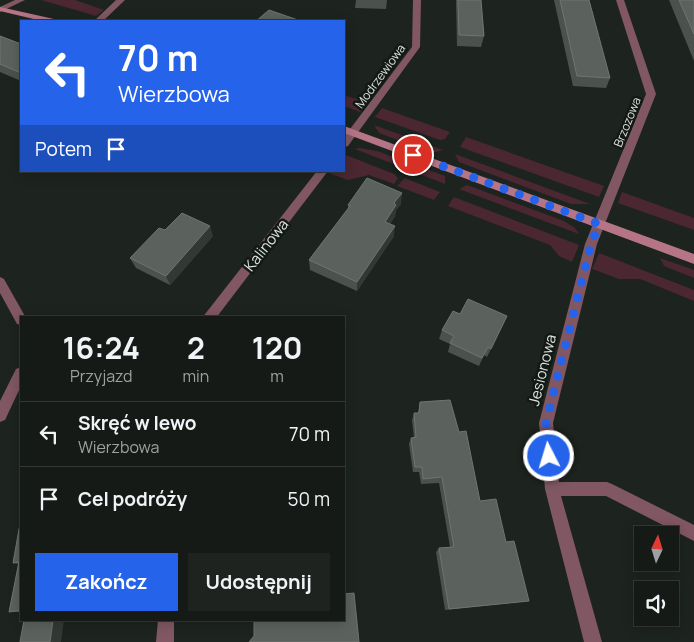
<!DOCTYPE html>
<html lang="pl">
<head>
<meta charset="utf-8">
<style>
  body { margin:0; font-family:Manrope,sans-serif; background:#1f231f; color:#f1f3f6; height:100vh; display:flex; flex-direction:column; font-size:19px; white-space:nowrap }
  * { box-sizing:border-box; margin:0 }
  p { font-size:16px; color:#9ea1a1 }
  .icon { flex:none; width:28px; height:28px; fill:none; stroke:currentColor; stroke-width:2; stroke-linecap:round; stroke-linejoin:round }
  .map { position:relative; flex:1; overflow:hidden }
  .details { position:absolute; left:20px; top:316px; width:325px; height:305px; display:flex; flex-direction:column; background:#161a16; border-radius:0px; box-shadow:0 2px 12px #0003,0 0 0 1px #353835 }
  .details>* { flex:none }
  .hud { position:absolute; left:20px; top:20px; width:325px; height:152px; border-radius:0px; box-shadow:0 2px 12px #0003,0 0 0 1px #353835; background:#2563eb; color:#fff; overflow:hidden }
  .needle { width:32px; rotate:4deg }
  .controls { position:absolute; left:634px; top:526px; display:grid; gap:10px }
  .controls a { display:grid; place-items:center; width:45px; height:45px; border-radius:0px; background:#161a16; box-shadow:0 2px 12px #0003,0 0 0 1px #353835; font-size:25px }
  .pin { position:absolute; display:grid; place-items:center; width:42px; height:42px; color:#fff; margin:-21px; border:2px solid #fff; border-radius:50%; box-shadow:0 1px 5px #0007 }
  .me { position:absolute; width:55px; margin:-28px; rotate:355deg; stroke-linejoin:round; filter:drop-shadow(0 0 4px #0008) }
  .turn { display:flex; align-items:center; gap:18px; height:105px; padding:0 15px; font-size:22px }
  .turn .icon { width:65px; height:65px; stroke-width:2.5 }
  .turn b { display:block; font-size:35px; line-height:42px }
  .then { display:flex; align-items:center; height:48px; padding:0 15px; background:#0003; gap:10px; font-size:19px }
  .eta { display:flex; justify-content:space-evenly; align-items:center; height:85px; text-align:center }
  .eta b { font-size:30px; font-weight:700; line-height:35px }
  .primary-button { display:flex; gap:10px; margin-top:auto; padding:10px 15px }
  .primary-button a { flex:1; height:58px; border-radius:0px; background:#2563eb; color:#fff; font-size:20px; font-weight:700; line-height:58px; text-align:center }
  .primary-button a+a { background:#1f231f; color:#f1f3f6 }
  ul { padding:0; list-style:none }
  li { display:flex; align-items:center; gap:15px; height:65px; padding:0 15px; border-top:1px solid #353835 }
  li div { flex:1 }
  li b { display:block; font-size:19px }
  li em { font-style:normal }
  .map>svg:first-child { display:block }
  .green { fill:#4a2731 }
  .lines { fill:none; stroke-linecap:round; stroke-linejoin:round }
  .street { fill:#805762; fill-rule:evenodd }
  .secondary { fill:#b67587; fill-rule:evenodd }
  .wall { fill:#4b524d }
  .shaded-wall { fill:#323934 }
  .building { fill:#5b615d; stroke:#6f7671 }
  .route { stroke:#2563eb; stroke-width:9; stroke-dasharray:0 16.2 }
  .labels { text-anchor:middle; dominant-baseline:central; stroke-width:5; stroke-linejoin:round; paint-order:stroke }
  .far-street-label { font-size:12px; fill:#dee2df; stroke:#131915 }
  .street-label { font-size:15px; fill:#dee2df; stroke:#131915 }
</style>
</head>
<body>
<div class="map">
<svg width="694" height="642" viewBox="0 0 694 642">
  <rect width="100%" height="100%" fill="#1d231e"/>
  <!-- green -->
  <g class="green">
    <polygon points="41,0 75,0 104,10 96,16"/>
    <polygon points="344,95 368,103 360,112 344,106"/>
    <polygon points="382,108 450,132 445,139 440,140 375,117"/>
    <polygon points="374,125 443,150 432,153 379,133"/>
    <polygon points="466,137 604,186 599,197 460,147"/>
    <polygon points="359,148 377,151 445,176 445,184 355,149"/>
    <polygon points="455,154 590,204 571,204 459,162"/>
    <polygon points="346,155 394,174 398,178 394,184 369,175 348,180 331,174 333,171 344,171 344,158"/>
    <polygon points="405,178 407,179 440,192 434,200 397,186"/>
    <polygon points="467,185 564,221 575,228 579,234 459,189"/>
    <polygon points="622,192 694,218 694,230 618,203"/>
    <polygon points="454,197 579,245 572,262 559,256 550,245 448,206"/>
    <polygon points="599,253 694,290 694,301 640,279 619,279 592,269"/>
    <polygon points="660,258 694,270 694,278 664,266"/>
  </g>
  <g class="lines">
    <!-- street -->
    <g class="street">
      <polygon points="15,0 25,0 0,12 0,7"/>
      <polygon points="116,0 125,0 103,21 94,21"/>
      <polygon points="413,0 421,0 420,47 348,146 344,147 344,137 412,47"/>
      <polygon points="616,0 624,0 656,94 597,244 553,423 559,482 607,482 612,484 694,525 694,541 606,496 561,496 602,642 584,642 545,489 539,423 585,244 646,94"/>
      <polygon points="317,171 328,171 216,318 202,318"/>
      <polygon points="0,277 4,279 26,318 21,318 21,325 17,324 0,293"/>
      <polygon points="21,367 21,386 5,420 0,422 0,401 16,369"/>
      <polygon points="158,620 174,620 174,642 156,642"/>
    </g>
    <!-- secondary -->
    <g class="secondary">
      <polygon points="0,7 54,19 55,21 42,21 0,11"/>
      <polygon points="344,126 694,254 694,264 344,133"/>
    </g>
  </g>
  <!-- wall -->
  <g class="wall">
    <polygon points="356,0 387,0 386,9 355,8"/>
    <polygon points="456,0 481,0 484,36 481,47 457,46"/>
    <polygon points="554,0 589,0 610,78 606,88 573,86"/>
    <polygon points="669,0 694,0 694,61"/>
    <polygon points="0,36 21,44 21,81 0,72"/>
    <polygon points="401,204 396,210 395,216 390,224 394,236 357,291 310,270 309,260 348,209 348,205"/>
    <polygon points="165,230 213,236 170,285 136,268 130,258"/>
    <polygon points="460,314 507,316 487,357 484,355 479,366 448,352 450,344 439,339 442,330"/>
    <polygon points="420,402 480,501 506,542 529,601 445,610 436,552 439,548 450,547 439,483 421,484 419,472 413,472 409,444 411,438 414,438 412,420 414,413 418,413"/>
    <polygon points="21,518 21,612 9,612 18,564 13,563"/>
  </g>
  <!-- shaded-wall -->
  <g class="shaded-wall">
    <polygon points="402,193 401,204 396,210 395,216 384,232 385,222 394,203"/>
    <polygon points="210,226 213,236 170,285 166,276"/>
    <polygon points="395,226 394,236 357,291 357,282"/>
    <polygon points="53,620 64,620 61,642 50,642"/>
  </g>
  <!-- building -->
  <g class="building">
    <polygon points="458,0 481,0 484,36 459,35"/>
    <polygon points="560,0 589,0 610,78 577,76"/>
    <polygon points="679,0 694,0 694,34"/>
    <polygon points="269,10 301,21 256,21"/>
    <polygon points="0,36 21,44 21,73 0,64"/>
    <polygon points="367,178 402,193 394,203 396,205 385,222 395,226 357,282 309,260 350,206 348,205"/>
    <polygon points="182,213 210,226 166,276 130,258 159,228 165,230"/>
    <polygon points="468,299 507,316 491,349 488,347 482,358 450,343 454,336 442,330 453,311 460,314"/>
    <polygon points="450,400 459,432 466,431 480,501 496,499 506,542 514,541 529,601 449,609 439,548 454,547 442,477 423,479 422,467 415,467 411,438 416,437 414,413 419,413 420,402"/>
    <polygon points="21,518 21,610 9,612 19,562 13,563"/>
    <polygon points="354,593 359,642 249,642 254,636 254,620 344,620 344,594"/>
    <polygon points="24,620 53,620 50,642 20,642"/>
  </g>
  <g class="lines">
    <!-- route -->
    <polyline class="route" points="413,155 599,224 591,244 546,423 549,456"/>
  </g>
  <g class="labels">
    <!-- far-street labels -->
    <g class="far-street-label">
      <text transform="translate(380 76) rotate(-54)">Modrzewiowa</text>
      <text transform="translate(627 122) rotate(-68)">Brzozowa</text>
    </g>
    <!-- street labels -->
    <g class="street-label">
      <text transform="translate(266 245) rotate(-52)">Kalinowa</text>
      <text transform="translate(542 370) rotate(-76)">Jesionowa</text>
    </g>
  </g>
</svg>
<div class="controls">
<a><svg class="needle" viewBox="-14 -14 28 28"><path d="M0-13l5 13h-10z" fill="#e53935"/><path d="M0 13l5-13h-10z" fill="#9ea1a1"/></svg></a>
<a><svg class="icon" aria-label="sound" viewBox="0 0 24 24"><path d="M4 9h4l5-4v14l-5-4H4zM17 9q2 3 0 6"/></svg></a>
</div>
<div class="pin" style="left:413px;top:155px;background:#d93025"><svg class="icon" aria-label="arrive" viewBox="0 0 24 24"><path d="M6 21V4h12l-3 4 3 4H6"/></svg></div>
<svg class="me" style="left:549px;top:456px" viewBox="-20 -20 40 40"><circle r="17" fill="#2563eb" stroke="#fff" stroke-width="3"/><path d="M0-11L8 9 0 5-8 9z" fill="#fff"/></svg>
<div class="hud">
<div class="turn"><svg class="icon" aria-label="left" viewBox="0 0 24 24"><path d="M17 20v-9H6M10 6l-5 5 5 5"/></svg><div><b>70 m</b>Wierzbowa</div></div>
<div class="then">Potem<svg class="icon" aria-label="arrive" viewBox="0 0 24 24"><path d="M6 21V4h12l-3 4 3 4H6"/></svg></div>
</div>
<section class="details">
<div class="eta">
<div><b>16:24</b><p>Przyjazd</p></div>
<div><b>2</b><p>min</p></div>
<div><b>120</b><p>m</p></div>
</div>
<ul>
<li><svg class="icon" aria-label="left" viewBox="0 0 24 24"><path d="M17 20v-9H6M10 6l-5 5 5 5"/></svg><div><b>Skręć w lewo</b><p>Wierzbowa</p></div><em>70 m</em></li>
<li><svg class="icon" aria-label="arrive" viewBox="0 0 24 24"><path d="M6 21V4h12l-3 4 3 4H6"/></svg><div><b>Cel podróży</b></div><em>50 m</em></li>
</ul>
<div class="primary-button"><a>Zakończ</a><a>Udostępnij</a></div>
</section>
</div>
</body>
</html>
